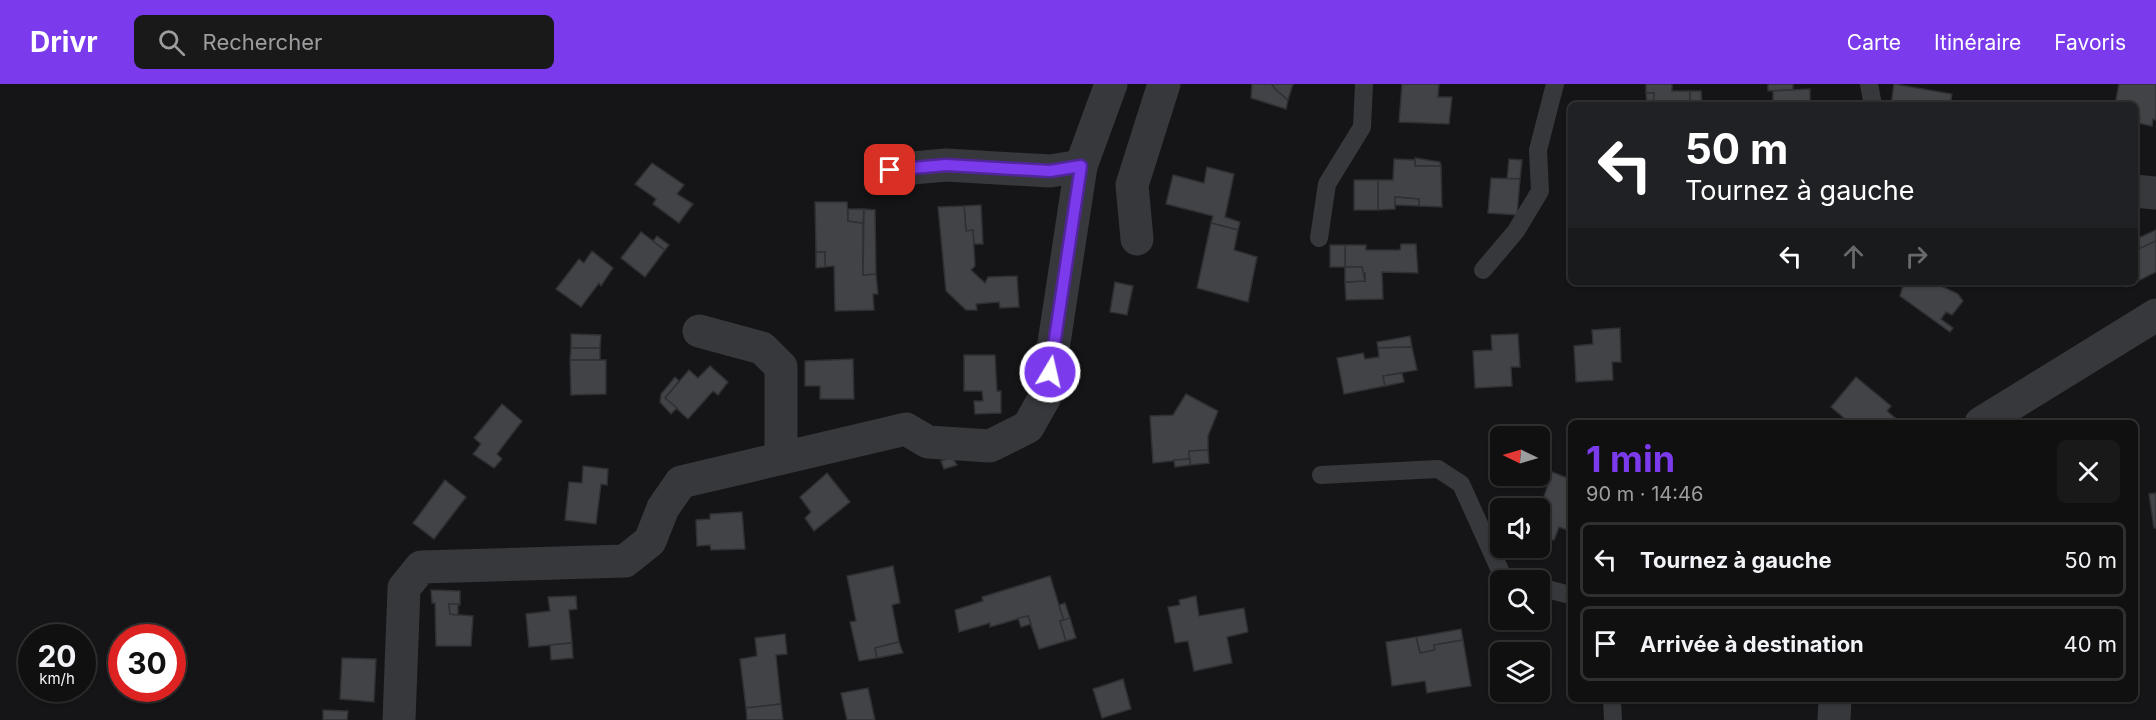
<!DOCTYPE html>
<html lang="fr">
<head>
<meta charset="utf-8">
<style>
  body { margin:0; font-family:Inter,sans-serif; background:#19191a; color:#f1f3f6; height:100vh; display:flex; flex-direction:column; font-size:22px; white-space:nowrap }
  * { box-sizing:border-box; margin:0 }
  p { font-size:20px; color:#9c9d9f }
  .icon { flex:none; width:33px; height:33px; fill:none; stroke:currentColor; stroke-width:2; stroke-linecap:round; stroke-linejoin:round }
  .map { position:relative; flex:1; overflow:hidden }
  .sheet { position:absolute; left:1568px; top:336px; width:570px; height:282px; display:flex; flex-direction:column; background:#101011; border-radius:9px; box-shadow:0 2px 4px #0004,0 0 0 2px #303031 }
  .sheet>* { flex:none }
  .top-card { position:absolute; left:1568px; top:18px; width:570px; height:183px; border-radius:9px; box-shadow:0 2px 4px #0004,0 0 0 2px #303031; background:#202124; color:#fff; overflow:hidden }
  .needle { width:39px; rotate:275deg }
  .buttons { position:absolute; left:1490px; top:342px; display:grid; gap:12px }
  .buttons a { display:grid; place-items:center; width:60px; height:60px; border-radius:9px; background:#101011; box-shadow:0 2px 4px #0004,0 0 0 2px #303031; font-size:30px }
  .speed { position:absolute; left:18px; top:540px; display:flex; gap:12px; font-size:30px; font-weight:700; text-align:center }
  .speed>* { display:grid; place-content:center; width:78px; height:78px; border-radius:50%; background:#101011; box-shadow:0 2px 4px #0004,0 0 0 2px #303031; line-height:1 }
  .speed small { font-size:15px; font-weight:400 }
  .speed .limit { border:9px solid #d22; background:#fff; color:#111 }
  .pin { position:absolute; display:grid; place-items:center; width:51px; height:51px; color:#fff; margin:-26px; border-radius:12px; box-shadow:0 3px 9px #0006 }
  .me { position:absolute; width:66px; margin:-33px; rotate:9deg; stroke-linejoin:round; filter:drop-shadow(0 0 4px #0008) }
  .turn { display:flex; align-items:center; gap:21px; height:126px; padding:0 18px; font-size:27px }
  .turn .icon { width:78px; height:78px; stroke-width:2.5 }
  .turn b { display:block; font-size:42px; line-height:51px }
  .lanes { display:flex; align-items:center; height:57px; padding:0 18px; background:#0003; justify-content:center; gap:30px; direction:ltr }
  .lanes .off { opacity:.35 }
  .round { display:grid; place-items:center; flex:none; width:63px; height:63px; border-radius:9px; background:#19191a }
  .summary { display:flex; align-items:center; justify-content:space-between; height:102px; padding:0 18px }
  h1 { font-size:36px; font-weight:700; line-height:45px; color:#7c3aed }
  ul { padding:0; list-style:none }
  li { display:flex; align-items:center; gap:18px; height:75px; margin:0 12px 9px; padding:0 6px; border:3px solid #303031; border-radius:9px }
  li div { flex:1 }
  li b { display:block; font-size:22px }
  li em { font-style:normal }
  header { display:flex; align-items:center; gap:36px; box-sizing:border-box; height:84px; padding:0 30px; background:#7c3aed; color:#fff }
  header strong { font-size:28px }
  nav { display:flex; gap:33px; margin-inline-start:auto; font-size:21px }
  .search { width:420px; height:54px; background:#19191a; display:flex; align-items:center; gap:15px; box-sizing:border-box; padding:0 21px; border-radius:9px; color:#9c9d9f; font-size:22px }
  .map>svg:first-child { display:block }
  .building { fill:#424347; stroke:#2f3033; stroke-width:1.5 }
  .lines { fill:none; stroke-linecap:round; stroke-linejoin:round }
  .service { stroke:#37383c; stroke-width:18 }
  .minor { stroke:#37383c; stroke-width:33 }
  .route-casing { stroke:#51269a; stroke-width:15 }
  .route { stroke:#7c3aed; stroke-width:10 }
</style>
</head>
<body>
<header>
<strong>Drivr</strong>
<div class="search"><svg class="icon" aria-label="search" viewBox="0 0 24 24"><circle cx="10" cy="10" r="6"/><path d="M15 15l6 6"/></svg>Rechercher</div>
<nav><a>Carte</a><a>Itinéraire</a><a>Favoris</a></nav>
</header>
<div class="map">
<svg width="2156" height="636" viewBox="0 0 2156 636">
  <rect width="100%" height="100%" fill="#151517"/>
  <!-- building -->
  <g class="building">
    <polygon points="1252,0 1271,0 1288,16 1286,25 1251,14"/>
    <polygon points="1272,0 1293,0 1288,16 1275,5"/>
    <polygon points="1402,0 1439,0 1438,13 1452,13 1449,40 1399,38"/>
    <polygon points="1646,0 1672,0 1672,7 1690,7 1690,21 1653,21 1654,9 1646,9"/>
    <polygon points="1768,0 1793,0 1793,6 1768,7"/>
    <polygon points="1894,0 1952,10 1950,21 1891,21"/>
    <polygon points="2119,0 2156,0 2156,36 2153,35 2152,42 2138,39 2140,33 2134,32 2134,21 2115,21"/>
    <polygon points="1810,5 1810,21 1773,21 1773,7"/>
    <polygon points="1690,7 1701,7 1702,21 1690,21"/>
    <polygon points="1646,9 1654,9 1653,21 1647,21"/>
    <polygon points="1415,74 1440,78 1441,82 1415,82"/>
    <polygon points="1394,75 1415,76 1415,82 1441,82 1442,123 1419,122 1419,115 1395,113 1395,125 1378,126 1378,96 1393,96"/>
    <polygon points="1509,75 1522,76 1520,95 1507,95"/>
    <polygon points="652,79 684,101 677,110 693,120 679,139 653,120 656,115 635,100"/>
    <polygon points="1207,83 1234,90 1225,133 1240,138 1238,146 1211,139 1213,132 1166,120 1173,91 1204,99"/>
    <polygon points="1491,94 1520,95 1517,131 1488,129"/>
    <rect x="1354" y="96" width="24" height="30"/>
    <polygon points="1395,113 1419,115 1419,122 1395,121"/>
    <polygon points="815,118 847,118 848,137 863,139 863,191 876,190 878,210 873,210 874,226 835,227 834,182 825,183 825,168 816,168"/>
    <polygon points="981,121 983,160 974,160 973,146 966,147 964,122"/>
    <polygon points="964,122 966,147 973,146 975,182 971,186 985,199 988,193 1017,192 1019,223 1000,224 999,218 976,220 977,226 966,226 946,207 938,123"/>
    <polygon points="848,125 864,125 863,139 848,137"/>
    <polygon points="864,125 875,126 876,190 863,191"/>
    <polygon points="1211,139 1238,146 1234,166 1257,173 1248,218 1197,204"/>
    <polygon points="2156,146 2156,157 2134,167 2134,156"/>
    <polygon points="641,148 665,166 645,193 621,174"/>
    <polygon points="657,152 669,161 665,166 653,157"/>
    <polygon points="2156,157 2156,188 2126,203 2113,198 2134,198 2134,167"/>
    <polygon points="1401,160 1416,160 1418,189 1382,188 1383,215 1346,216 1345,198 1365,197 1365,189 1363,189 1362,183 1345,183 1345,161 1366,161 1366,166 1400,166"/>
    <rect x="1330" y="161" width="15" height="22"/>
    <polygon points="592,167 613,184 601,202 599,199 581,223 556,205 579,175 584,179"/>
    <polygon points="816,168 825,168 825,183 816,184"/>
    <polygon points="1345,183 1362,183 1365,197 1345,198"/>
    <polygon points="1115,198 1133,202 1127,231 1110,228"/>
    <polygon points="1904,198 1933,198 1958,210 1963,217 1952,231 1946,228 1941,235 1953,244 1950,248 1900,212"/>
    <polygon points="1620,244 1621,278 1612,278 1613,296 1576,298 1574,262 1593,260 1592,246"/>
    <polygon points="571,250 601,251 600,264 571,264"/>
    <polygon points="1518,250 1520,283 1511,283 1512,302 1475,304 1473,267 1492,266 1491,251"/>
    <polygon points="1410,252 1412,263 1378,264 1377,258"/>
    <polygon points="1412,263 1417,286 1383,292 1385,302 1344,310 1337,274 1363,269 1365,275 1379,273 1378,264"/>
    <polygon points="571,264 600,264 600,276 570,276"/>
    <polygon points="964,271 995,271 997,307 1001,307 1001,329 975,330 974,317 983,317 982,307 964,307"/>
    <polygon points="853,275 854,315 820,315 820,302 805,302 805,277"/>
    <polygon points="570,276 606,276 606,310 571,311"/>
    <polygon points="710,282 728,298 718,311 713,307 688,335 665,314 689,286 698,294"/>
    <polygon points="1402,289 1404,298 1385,302 1383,292"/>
    <polygon points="675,293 679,297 665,314 677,324 671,330 660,318 661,310"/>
    <polygon points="1856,293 1891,322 1887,327 1901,339 1850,339 1831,323"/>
    <polygon points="1186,310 1218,327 1208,352 1208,366 1189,367 1190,375 1153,379 1150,332 1173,331"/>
    <polygon points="502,320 522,337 497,370 502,375 494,384 473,370 481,360 474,354"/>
    <polygon points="1208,366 1209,379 1190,381 1189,367"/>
    <polygon points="952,373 957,381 944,385 941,377"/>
    <polygon points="1190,375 1190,381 1175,383 1174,376"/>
    <polygon points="583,382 608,385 607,401 601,400 596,440 565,436 569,398 582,399"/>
    <polygon points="1552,388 1570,395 1570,447 1559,443 1554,456 1539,452 1539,428"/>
    <polygon points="827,389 850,418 814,447 805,434 811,428 800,413"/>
    <polygon points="445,396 466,413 434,455 413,439"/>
    <polygon points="2156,409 2156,444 2154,444 2149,410"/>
    <polygon points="742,428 745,465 711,466 710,461 697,462 696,436 710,435 710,430"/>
    <polygon points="893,482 900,519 892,521 899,558 875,564 877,574 859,577 850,538 856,537 847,492"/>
    <polygon points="1050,492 1064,537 1060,537 1066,557 1039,565 1028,532 990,543 990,539 959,548 955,526 983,517 982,513"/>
    <polygon points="431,506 460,507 460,521 449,520 450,530 473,532 471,562 436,562 435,519 432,519"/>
    <polygon points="576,512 577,525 569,526 572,559 529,563 526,530 550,527 548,513"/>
    <polygon points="1196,512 1199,532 1244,524 1248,548 1227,553 1232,579 1194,587 1188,557 1175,559 1168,523 1180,521 1179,516"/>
    <polygon points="1065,519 1070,534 1064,537 1059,521"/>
    <polygon points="449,520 458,520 458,531 450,530"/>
    <polygon points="1028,532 1031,540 1021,543 1018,534"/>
    <polygon points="1070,534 1076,554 1066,557 1060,537"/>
    <polygon points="1461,545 1463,556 1434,561 1435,566 1420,569 1416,553"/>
    <polygon points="785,550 787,570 776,571 781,620 746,624 740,575 757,572 755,554"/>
    <polygon points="1416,553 1420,569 1435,566 1434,561 1463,556 1471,602 1427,609 1425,597 1392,602 1386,558"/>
    <polygon points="899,558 903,569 877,574 875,564"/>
    <polygon points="572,559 573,574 551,576 550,561"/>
    <polygon points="342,574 376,575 374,618 340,615"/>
    <polygon points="1123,595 1131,625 1102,634 1093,605"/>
    <polygon points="868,604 875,636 847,636 841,609"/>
    <polygon points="781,620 783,636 747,636 746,624"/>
    <polygon points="323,626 348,627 347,636 323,636"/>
  </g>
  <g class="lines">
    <!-- service -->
    <g class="service">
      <polyline points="1869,0 1873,21"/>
      <polyline points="1319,154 1327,100 1362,43 1364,0"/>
      <polyline points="1483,186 1516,147 1540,107 1538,66 1555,0"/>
      <polyline points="1321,391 1438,385 1461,400 1503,493 1515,496"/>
      <polyline points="1539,503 1570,511"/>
      <polyline points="1612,615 1613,636"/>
    </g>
    <!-- minor -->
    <g class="minor">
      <polyline points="890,86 946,81 1050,87 1081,82"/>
      <polyline points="2134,107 2156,109"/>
      <polyline points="1137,155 1132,101 1164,0"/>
      <polyline points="699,247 762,264 781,283 781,374"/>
      <polyline points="1981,339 2156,231"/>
      <polyline points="399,636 404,504 421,483 625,477 650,457 663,424 681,398 906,345 928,358 990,362 1028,343 1046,311 1081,82 1111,0"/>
      <polyline points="1834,636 1835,615"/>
    </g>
  </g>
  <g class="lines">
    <!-- route casing -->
    <g class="route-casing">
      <polyline id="route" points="890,86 946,81 1050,87 1081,82 1050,288"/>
    </g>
    <!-- route -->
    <use href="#route" class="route"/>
  </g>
</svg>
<div class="buttons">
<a><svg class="needle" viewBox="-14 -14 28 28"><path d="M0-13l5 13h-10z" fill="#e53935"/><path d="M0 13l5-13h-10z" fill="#9c9d9f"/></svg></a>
<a><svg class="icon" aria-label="sound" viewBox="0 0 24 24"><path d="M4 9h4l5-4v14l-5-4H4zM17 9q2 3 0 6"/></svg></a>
<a><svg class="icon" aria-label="search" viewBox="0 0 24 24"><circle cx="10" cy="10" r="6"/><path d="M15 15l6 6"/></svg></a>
<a><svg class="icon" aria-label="layers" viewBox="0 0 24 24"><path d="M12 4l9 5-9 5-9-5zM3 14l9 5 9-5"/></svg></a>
</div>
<div class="speed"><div>20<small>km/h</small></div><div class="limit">30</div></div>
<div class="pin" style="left:890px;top:86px;background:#d93025"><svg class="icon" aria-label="arrive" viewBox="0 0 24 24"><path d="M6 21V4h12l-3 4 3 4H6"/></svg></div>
<svg class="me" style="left:1050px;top:288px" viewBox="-20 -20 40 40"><circle r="17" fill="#7c3aed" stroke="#fff" stroke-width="3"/><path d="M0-11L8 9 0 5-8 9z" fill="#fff"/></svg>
<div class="top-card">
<div class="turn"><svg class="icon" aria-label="left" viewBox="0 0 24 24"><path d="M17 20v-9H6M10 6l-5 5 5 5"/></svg><div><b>50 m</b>Tournez à gauche</div></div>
<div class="lanes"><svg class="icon" aria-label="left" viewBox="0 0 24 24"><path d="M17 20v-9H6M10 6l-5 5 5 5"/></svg><svg class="icon off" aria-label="ahead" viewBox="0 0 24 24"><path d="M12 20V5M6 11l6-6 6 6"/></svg><svg class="icon off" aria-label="right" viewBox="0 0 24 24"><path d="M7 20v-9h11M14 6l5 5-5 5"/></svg></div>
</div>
<section class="sheet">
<div class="summary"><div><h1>1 min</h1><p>90 m · 14:46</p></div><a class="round"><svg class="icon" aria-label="close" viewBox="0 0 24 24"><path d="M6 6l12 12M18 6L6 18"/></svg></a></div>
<ul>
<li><svg class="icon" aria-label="left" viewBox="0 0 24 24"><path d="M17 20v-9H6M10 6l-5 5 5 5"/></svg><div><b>Tournez à gauche</b></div><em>50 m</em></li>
<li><svg class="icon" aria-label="arrive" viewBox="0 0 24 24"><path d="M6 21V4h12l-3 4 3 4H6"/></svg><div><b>Arrivée à destination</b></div><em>40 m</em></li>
</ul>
</section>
</div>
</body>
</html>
